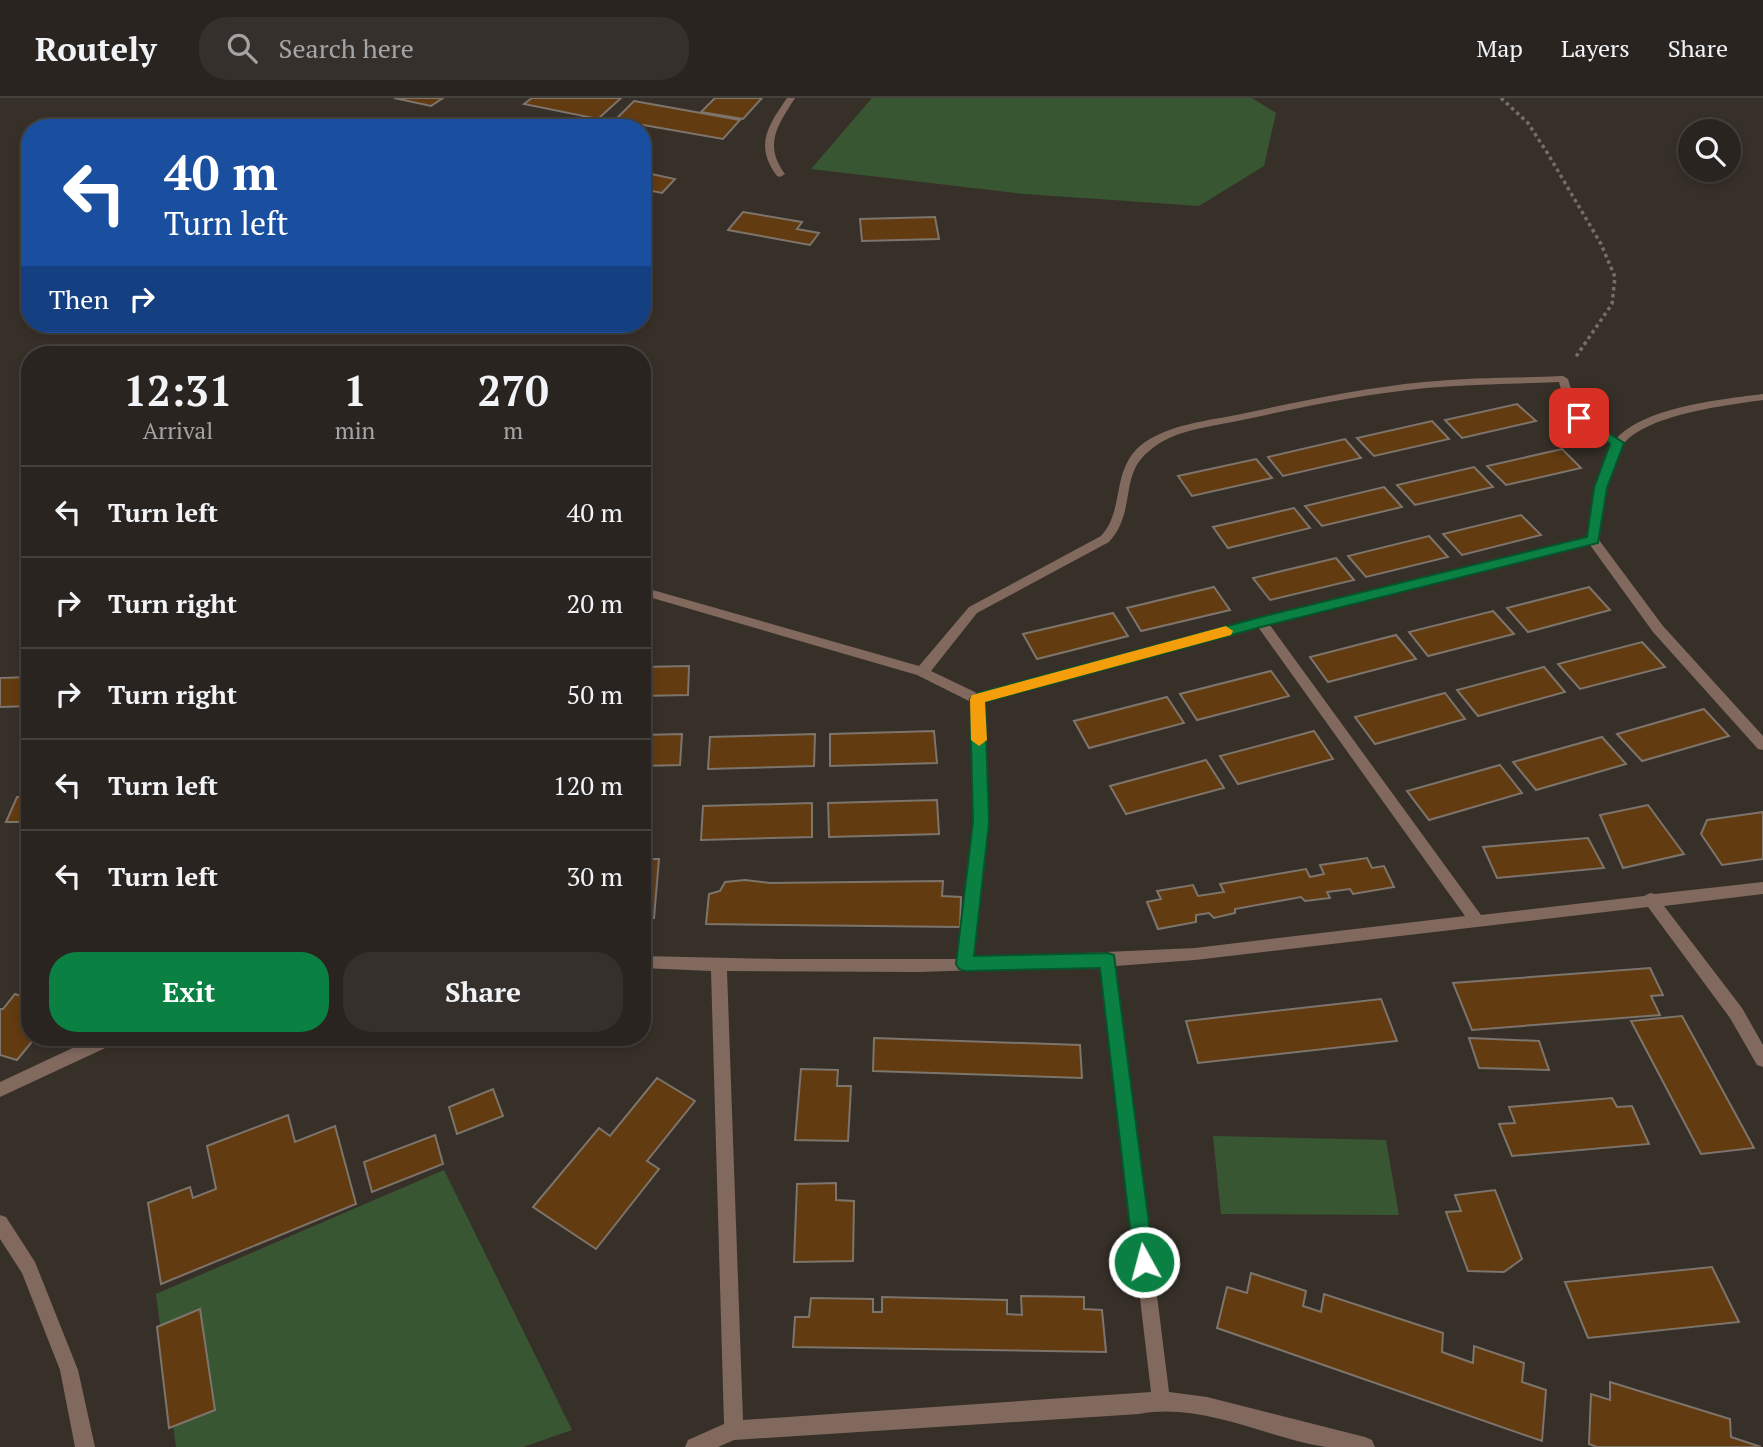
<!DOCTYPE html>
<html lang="en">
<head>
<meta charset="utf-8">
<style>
  body { margin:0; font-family:"PT Serif",serif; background:#35302c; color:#f1f3f6; height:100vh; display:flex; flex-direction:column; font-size:26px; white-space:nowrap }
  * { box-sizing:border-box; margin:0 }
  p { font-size:23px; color:#a5a4a4 }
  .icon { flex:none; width:38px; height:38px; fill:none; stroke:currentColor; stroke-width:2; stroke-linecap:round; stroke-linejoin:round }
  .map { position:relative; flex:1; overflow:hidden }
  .panel { position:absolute; left:21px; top:248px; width:630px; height:700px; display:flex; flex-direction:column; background:#29241f; border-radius:28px; box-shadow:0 4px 10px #0003,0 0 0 2px #45413d }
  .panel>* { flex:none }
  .banner { position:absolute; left:21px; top:21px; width:630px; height:214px; border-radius:28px; box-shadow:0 4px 10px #0003,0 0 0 2px #45413d; background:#1a4fa0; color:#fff; overflow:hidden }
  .buttons { position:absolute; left:1678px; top:21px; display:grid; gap:14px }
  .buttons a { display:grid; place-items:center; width:63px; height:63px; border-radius:50%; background:#29241f; box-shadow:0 4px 10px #0003,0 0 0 2px #45413d; font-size:35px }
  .pin { position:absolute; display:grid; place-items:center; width:60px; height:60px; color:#fff; margin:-30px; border-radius:14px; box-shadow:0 4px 10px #0006 }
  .me { position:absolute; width:77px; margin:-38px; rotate:353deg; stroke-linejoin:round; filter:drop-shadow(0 0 5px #0008) }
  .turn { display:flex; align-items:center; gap:24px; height:147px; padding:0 28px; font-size:32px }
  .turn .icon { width:91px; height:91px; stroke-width:2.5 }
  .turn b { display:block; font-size:49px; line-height:60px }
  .then { display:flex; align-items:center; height:66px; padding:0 28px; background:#0003; gap:14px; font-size:26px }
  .eta { display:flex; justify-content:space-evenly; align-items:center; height:119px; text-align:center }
  .eta b { font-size:42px; font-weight:700; line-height:49px }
  .cta { display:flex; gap:14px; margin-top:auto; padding:14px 28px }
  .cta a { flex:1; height:80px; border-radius:28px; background:#0b8043; color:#fff; font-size:28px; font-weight:700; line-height:80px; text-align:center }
  .cta a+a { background:#35302c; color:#f1f3f6 }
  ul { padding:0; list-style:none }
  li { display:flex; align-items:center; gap:21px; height:91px; padding:0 28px; border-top:2px solid #45413d }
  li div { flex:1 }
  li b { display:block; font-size:26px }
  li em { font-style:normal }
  header { display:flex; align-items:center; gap:42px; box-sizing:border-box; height:98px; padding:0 35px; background:#29241f; border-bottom:2px solid #45413d }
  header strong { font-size:33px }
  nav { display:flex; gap:38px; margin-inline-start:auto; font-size:24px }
  .search { width:490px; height:63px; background:#35302c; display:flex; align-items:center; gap:18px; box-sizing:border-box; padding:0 24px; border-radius:28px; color:#a5a4a4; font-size:26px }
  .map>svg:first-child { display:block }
  .green { fill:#395633 }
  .building { fill:#623b11; stroke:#7d746c; stroke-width:2 }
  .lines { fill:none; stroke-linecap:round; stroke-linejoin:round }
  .path { stroke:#746e68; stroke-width:3.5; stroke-dasharray:3.5 3.5; stroke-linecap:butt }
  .minor { fill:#81695e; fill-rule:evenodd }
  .route { fill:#0b8043; stroke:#07532c; stroke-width:2 }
  .slow { fill:#f59e0b }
</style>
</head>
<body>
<header>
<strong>Routely</strong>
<div class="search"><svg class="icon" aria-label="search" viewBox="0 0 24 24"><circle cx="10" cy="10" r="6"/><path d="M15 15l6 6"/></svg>Search here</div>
<nav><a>Map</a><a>Layers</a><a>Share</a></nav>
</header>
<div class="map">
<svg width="1763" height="1349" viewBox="0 0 1763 1349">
  <rect width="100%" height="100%" fill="#373029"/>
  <!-- green -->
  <g class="green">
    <polygon points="872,0 1252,0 1276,15 1264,68 1199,108 1025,96 811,71"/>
    <polygon points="1213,1038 1386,1042 1399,1117 1221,1116"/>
    <polygon points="444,1072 572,1332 523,1349 176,1349 156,1196"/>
  </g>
  <!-- building -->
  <g class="building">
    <polygon points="394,0 443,0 431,8"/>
    <polygon points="532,0 621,0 598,21 524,6"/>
    <polygon points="715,0 762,0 743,21 701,14"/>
    <polygon points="634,3 740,22 723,41 615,22"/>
    <polygon points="642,74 675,81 662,95 642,91"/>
    <polygon points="743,114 802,124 797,131 819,135 810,147 728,132"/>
    <polygon points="935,119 939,141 862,143 860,121"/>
    <polygon points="1517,306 1536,323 1462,340 1445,322"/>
    <polygon points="1432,323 1449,341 1374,358 1357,340"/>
    <polygon points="1345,341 1361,360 1283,378 1268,359"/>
    <polygon points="1562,351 1581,370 1506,387 1487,368"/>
    <polygon points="1256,361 1272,380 1192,398 1178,378"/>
    <polygon points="1474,369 1493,389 1415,407 1397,387"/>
    <polygon points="1384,389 1402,409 1322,428 1305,408"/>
    <polygon points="1294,410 1310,430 1228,450 1213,429"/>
    <polygon points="1521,417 1541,437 1462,457 1443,436"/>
    <polygon points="1429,438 1448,459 1366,479 1348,458"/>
    <polygon points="1336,460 1354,482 1270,502 1253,480"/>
    <polygon points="1214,489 1230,512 1141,533 1127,510"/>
    <polygon points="1589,489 1610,512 1528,534 1507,510"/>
    <polygon points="1493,513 1514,536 1428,558 1409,534"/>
    <polygon points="1113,515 1128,538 1037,561 1023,536"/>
    <polygon points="1396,537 1416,561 1328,584 1310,559"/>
    <polygon points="1642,544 1665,569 1580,591 1558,566"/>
    <polygon points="689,568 688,597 642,598 642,569"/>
    <polygon points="1544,569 1565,594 1478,618 1457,592"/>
    <polygon points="1271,573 1289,598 1197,622 1180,596"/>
    <polygon points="30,579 30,608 0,609 0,580"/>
    <polygon points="1445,595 1465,621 1375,646 1355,619"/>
    <polygon points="1167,599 1184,625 1089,650 1074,623"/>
    <polygon points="1704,611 1729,638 1642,663 1617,636"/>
    <polygon points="934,633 937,665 830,668 830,636"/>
    <polygon points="1314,633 1333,661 1238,686 1220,658"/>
    <polygon points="682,636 680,667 642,668 642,637"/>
    <polygon points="815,636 814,668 708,671 710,639"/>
    <polygon points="1602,639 1626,666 1536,692 1513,664"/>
    <polygon points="1206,662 1224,690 1126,716 1110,688"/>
    <polygon points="1500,667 1522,695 1429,722 1407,693"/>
    <polygon points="17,699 30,699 30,724 6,724"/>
    <polygon points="937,702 939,736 829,739 828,705"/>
    <polygon points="812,705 812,739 701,742 703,708"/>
    <polygon points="1648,707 1684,756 1623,770 1600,717"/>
    <polygon points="1763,714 1763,761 1722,767 1701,736 1707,722"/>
    <polygon points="1588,740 1604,770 1497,780 1483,749"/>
    <polygon points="1367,760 1372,770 1384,768 1394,789 1353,796 1350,791 1327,794 1330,800 1305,803 1301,799 1235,811 1235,815 1214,820 1209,815 1196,817 1196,824 1158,831 1147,804 1161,801 1157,793 1193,787 1198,798 1224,794 1220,786 1306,771 1310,779 1324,776 1320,767"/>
    <polygon points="642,761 659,761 654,820 642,821"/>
    <polygon points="745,782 770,785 943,783 942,798 961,799 960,829 706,826 709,796 720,793 725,784"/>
    <polygon points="1650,870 1663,897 1651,898 1660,917 1472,932 1453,885"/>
    <polygon points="15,896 30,901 30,940 35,940 17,962 0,957 0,911 3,911"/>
    <polygon points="1381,901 1397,943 1198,965 1186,923"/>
    <polygon points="1682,918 1754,1050 1701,1056 1631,923"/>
    <polygon points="874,940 1080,947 1082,980 873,973"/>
    <polygon points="1469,940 1539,943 1549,972 1479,970"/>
    <polygon points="801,971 838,972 837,988 851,988 848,1043 795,1042"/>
    <polygon points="657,980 695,1003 647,1063 659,1071 596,1151 533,1109 599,1030 610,1038"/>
    <polygon points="493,991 503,1018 457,1036 449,1009"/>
    <polygon points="1612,1000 1617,1009 1632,1008 1649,1046 1512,1058 1499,1026 1515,1025 1509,1009"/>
    <polygon points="288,1017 295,1044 335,1028 356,1106 161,1186 148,1105 190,1089 193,1100 216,1091 207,1048"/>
    <polygon points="435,1037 443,1066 372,1094 364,1064"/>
    <polygon points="836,1085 836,1102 854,1103 853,1163 794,1164 797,1086"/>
    <polygon points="1495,1092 1522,1161 1504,1174 1468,1173 1446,1114 1461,1113 1455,1097"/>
    <polygon points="1712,1169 1739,1224 1588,1240 1565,1184"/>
    <polygon points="1251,1175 1306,1193 1303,1208 1321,1214 1324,1196 1443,1235 1442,1254 1473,1265 1474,1248 1524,1265 1522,1284 1546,1292 1542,1343 1217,1230 1227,1189 1247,1195"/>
    <polygon points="1021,1198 1084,1199 1084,1211 1102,1212 1106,1254 793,1249 795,1219 809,1219 811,1200 873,1201 873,1214 882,1214 882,1199 1007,1202 1007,1216 1022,1217"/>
    <polygon points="200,1211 215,1312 169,1330 157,1229"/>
    <polygon points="1610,1284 1730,1321 1731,1339 1761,1349 1597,1349 1589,1346 1591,1296 1610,1302"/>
  </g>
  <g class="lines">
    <!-- path -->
    <polyline class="path" points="1501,0 1528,25 1548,56 1601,146 1615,179 1612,206 1575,260"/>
    <!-- minor -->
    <g class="minor">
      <path d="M787,0H795C778,27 763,46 785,76L780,79L777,78C754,47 768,28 787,0Z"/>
      <path d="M1563,278L1568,281C1577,313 1590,322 1617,340C1646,309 1722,301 1763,296V302C1727,307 1643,317 1622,348C1605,374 1603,412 1599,442L1663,528L1763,638V652L1758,651L1653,534L1590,447L1269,526L1481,817L1644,798L1650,795L1655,796L1763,784V796L1664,808L1742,910L1763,947V969L1757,967L1730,920L1648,809L1195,862L1116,868L1169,1294L1207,1299L1365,1339L1372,1342L1375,1349C1359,1349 1341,1349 1326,1349C1264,1339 1202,1304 1139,1316L734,1342L718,1349H685L688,1342L724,1326L711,873L642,870V858L780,861H958L974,724L971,604L917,577L642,497V489L919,568L969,509L1101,438C1125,412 1111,373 1140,348C1167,326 1208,323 1241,316C1302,303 1362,290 1424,284C1470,279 1517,280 1563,278ZM1559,284C1567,316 1585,330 1612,347L1598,381L1587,439L1261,520L979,596L931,573L977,515L1109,444C1137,413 1119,378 1148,354C1173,331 1211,329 1242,322C1303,309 1364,296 1426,290C1470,286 1514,286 1559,284ZM1258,529L1465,818L1195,850L973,860L988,724L985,604ZM1101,868L1151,1294L743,1322L727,873L919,874Z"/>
      <polygon points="94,940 118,940 116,945 0,999 0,984"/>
      <polygon points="0,1117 6,1119 35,1164 78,1272 95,1349 75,1349 60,1272 22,1175 0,1141"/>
    </g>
  </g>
  <!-- route -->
  <polygon class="route" points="1579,316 1624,345 1607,390 1598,445 1261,529 985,604 989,724 974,858 1108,855 1114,857 1154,1164 1151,1171 1144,1174 1137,1171 1134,1164 1100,870 965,873 959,871 956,866 973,724 970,601 978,595 1261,519 1587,439 1594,390 1610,346 1575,322 1575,317"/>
  <!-- slow -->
  <polygon class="slow" points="1226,528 1233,533 1231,537 985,604 987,642 979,648 971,642 970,601 972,597"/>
</svg>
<div class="buttons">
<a><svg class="icon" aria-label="search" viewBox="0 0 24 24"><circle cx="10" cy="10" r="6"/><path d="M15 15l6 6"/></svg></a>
</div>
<div class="pin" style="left:1579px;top:320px;background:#d93025"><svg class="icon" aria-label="arrive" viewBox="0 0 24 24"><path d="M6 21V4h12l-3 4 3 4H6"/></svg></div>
<svg class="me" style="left:1144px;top:1164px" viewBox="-20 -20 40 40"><circle r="17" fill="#0b8043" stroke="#fff" stroke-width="3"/><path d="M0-11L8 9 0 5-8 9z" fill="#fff"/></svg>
<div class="banner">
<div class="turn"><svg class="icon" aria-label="left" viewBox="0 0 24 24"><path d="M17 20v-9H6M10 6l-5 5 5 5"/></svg><div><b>40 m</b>Turn left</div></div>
<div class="then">Then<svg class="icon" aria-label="right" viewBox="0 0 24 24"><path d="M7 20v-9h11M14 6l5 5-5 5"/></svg></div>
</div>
<section class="panel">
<div class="eta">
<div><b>12:31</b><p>Arrival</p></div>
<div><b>1</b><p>min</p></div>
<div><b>270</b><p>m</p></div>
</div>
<ul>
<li><svg class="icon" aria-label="left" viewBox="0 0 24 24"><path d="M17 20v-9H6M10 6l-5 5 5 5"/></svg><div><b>Turn left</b></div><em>40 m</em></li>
<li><svg class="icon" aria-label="right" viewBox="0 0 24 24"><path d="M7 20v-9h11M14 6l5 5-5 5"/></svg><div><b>Turn right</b></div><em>20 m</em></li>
<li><svg class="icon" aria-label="right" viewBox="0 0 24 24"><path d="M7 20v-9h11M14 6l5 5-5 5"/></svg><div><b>Turn right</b></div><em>50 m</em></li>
<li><svg class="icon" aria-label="left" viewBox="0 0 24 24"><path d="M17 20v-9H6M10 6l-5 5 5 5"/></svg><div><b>Turn left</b></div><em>120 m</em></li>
<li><svg class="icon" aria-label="left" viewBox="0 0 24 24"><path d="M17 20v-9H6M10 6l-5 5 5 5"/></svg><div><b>Turn left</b></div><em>30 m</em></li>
</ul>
<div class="cta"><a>Exit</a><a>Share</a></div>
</section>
</div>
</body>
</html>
